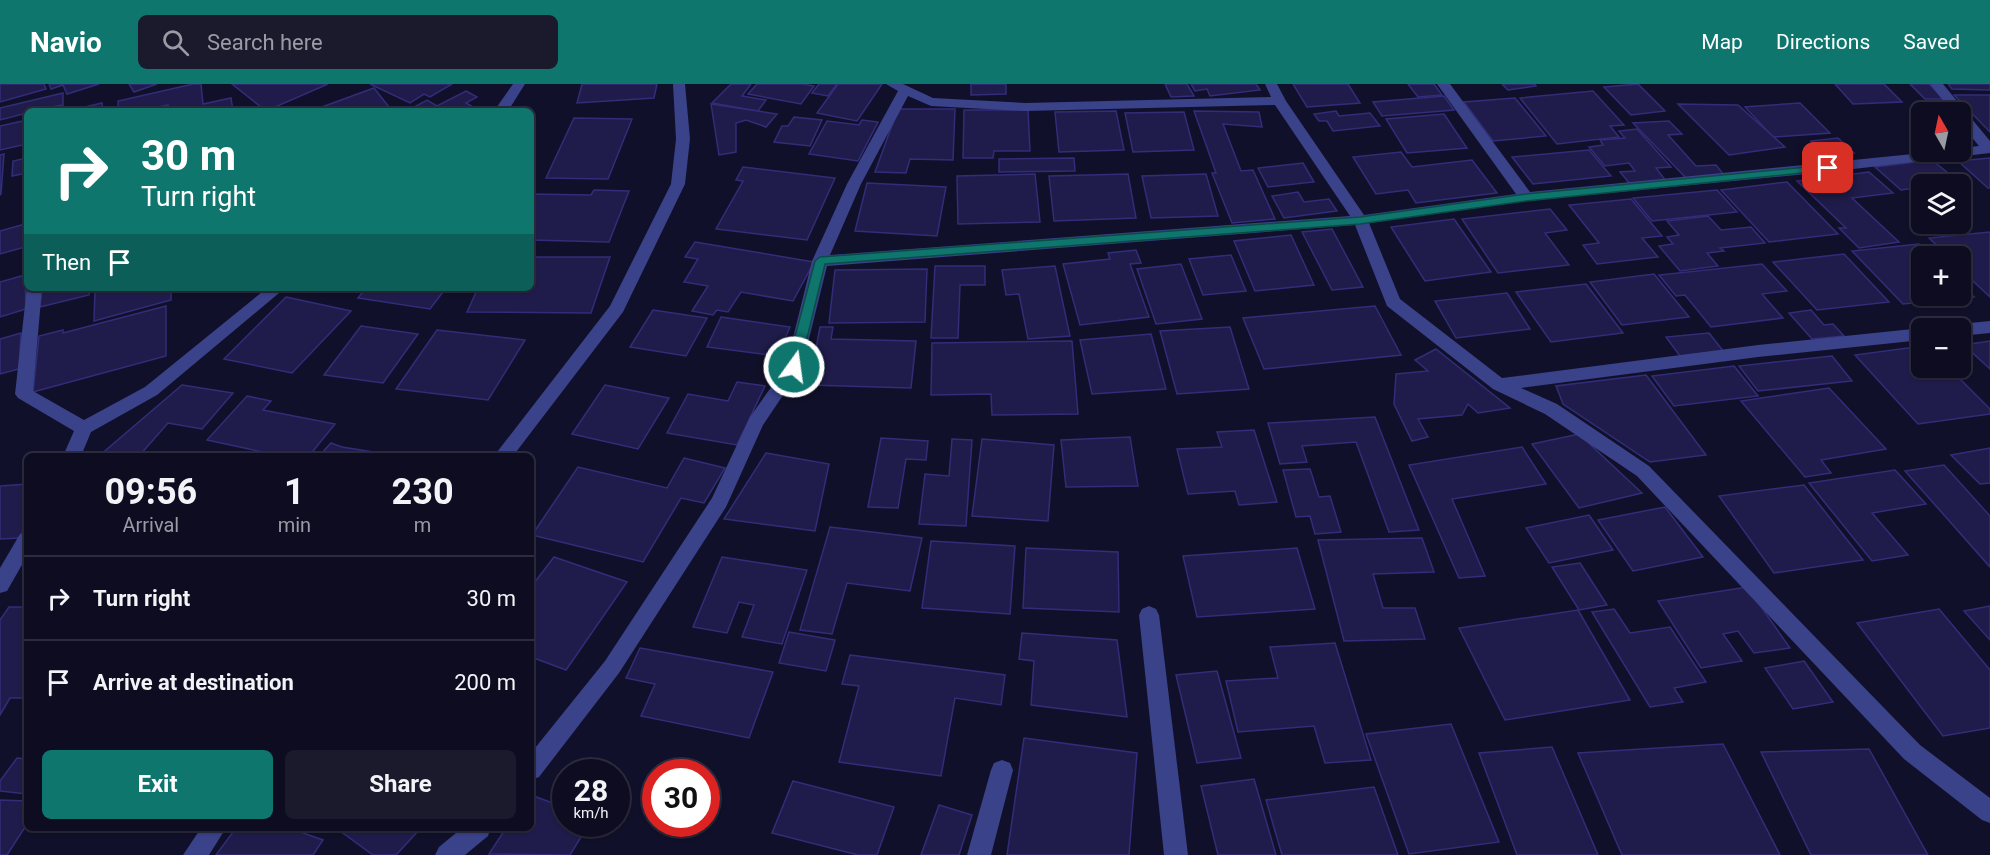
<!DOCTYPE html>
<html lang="en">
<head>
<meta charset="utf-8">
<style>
  body { margin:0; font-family:Roboto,sans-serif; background:#1b1a2d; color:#f1f3f6; height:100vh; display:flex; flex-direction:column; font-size:22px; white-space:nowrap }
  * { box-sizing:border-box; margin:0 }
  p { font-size:20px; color:#9a9ba5 }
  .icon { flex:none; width:33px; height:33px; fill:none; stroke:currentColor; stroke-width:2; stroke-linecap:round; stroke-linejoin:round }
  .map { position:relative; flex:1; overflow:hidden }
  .details { position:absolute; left:24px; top:369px; width:510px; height:378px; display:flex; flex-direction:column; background:#0d0c20; border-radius:9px; box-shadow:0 2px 4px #0004,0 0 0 2px #2d2c3e }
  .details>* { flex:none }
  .top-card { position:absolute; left:24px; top:24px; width:510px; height:183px; border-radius:9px; box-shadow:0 2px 4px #0004,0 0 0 2px #2d2c3e; background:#0f766e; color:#fff; overflow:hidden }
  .needle { width:39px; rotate:351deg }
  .tools { position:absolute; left:1911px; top:18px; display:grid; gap:12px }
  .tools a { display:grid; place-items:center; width:60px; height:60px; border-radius:9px; background:#0d0c20; box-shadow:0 2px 4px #0004,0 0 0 2px #2d2c3e; font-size:30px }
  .speed { position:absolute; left:552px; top:675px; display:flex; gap:12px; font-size:30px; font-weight:700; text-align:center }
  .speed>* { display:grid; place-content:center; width:78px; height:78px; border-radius:50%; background:#0d0c20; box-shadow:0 2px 4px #0004,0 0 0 2px #2d2c3e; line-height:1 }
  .speed small { font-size:15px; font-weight:400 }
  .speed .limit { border:9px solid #d22; background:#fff; color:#111 }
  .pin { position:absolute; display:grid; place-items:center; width:51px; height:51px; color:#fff; margin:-26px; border-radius:12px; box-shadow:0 3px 9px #0006 }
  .me { position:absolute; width:66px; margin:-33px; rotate:14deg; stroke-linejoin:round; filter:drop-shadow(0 0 4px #0008) }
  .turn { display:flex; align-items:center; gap:21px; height:126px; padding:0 18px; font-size:27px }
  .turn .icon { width:78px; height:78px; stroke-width:2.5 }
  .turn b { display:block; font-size:42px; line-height:51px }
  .then { display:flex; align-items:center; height:57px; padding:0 18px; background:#0003; gap:12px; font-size:22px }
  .eta { display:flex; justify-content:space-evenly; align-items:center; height:102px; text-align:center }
  .eta b { font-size:36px; font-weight:700; line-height:42px }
  .action { display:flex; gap:12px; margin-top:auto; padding:12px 18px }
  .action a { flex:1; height:69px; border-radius:9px; background:#0f766e; color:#fff; font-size:24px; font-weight:700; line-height:69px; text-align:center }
  .action a+a { background:#1b1a2d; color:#f1f3f6 }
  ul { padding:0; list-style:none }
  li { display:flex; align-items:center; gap:18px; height:84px; padding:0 18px; border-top:2px solid #2d2c3e }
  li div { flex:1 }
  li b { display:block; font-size:22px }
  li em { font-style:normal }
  header { display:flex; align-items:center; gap:36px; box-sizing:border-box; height:84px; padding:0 30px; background:#0f766e; color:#fff }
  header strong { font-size:28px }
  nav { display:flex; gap:33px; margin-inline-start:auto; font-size:21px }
  .search { width:420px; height:54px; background:#1b1a2d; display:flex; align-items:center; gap:15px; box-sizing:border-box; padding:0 21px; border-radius:9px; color:#9a9ba5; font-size:22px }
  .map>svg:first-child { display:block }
  .building { fill:#1f1c4b; stroke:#322d78; stroke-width:1.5 }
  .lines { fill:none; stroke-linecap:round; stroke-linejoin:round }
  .minor { fill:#3a428a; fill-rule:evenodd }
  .route { fill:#0f766e; stroke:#0a4d48; stroke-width:1.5 }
</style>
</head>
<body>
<header>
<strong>Navio</strong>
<div class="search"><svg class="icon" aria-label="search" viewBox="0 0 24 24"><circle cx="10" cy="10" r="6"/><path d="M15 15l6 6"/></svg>Search here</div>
<nav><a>Map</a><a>Directions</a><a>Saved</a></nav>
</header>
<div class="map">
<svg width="1990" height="771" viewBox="0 0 1990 771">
  <rect width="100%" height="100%" fill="#11102a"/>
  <!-- building -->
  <g class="building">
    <polygon points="0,0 44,0 46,5 0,18"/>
    <polygon points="49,0 99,0 67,10 63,1 51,5"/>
    <polygon points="129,0 157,0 134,8"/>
    <polygon points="193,0 201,0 203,20 231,14 233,27 169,27 168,21 141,27 118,27 118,17"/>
    <polygon points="232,0 328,0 266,27"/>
    <polygon points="370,0 452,0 430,13 424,10 410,19"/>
    <polygon points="582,0 657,0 654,14 577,19"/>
    <polygon points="731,0 751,0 742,12 766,16 758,27 712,19"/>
    <polygon points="757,0 803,0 814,2 801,20 748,10"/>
    <polygon points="819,0 837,0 828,12 812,9"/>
    <polygon points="838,0 882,0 857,37 817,29"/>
    <polygon points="971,0 1006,0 1006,10 971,11"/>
    <polygon points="1165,0 1187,0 1194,12 1171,13"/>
    <polygon points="1191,0 1256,0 1260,6 1210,12 1207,5 1195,7"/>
    <polygon points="1293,0 1348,0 1360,19 1307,23"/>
    <polygon points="1408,0 1434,0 1442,11 1418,13"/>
    <polygon points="1502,0 1535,0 1536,2 1508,6"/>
    <polygon points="1638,0 1665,27 1631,31 1604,3"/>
    <polygon points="1835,0 1884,0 1902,18 1853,20"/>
    <polygon points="1910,0 1929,0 1944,15 1925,15"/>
    <polygon points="1948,0 1990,0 1990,6 1952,5"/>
    <polygon points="374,4 389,23 379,27 311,27"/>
    <polygon points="466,7 477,13 466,19 480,27 407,27 427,16 437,22"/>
    <polygon points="1593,7 1624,41 1610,42 1619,53 1557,60 1520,14"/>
    <polygon points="63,9 63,21 27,27 27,29 0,36 0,24"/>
    <polygon points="1954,11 1990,11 1990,48"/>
    <polygon points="1444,12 1454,26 1382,32 1373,18"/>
    <polygon points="1515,14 1546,52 1493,57 1464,18"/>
    <polygon points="102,19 103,27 68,27"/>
    <polygon points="1800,19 1830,49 1773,53 1745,23"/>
    <polygon points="711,20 777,30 766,43 746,36 736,39 736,68 719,71"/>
    <polygon points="1678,20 1738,21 1785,63 1729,71"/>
    <polygon points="898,25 955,25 953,76 910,75 906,89 875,88"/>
    <polygon points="964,26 1028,26 1030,67 994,67 993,74 963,74"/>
    <polygon points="1116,27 1124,66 1059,68 1055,28"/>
    <polygon points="1194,27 1259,28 1262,43 1223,40 1241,87 1253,86 1275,135 1232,139 1212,89 1216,89"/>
    <polygon points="1336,27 1339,32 1370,29 1380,42 1333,47 1327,37 1319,37 1314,30"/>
    <polygon points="1184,28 1194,66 1133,68 1125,29"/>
    <polygon points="1444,30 1467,64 1407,69 1386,35"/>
    <polygon points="794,33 822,36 810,62 774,58 782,42 788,42"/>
    <polygon points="574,34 632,35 608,95 546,94"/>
    <polygon points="27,36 27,60 0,66 0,42"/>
    <polygon points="862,36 878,38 858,77 809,70 827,37 859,41"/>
    <polygon points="1669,37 1682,50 1668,51 1696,82 1716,81 1724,91 1686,94 1633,39"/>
    <polygon points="1637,45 1671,83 1656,84 1666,97 1630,100 1620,88 1635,87 1629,79 1605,82 1589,63 1603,61 1600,56 1625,54 1619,47"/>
    <polygon points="1838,54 1854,69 1827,72 1811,57"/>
    <polygon points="1589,66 1611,92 1533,100 1512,73"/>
    <polygon points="1401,68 1412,83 1472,76 1497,109 1416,119 1408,106 1376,110 1353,73"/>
    <polygon points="4,70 1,110 0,111 0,71"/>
    <polygon points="27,74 27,89 12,92 13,77"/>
    <polygon points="1074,74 1075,87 999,88 999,75"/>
    <polygon points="1990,74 1990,104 1988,104 1958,77"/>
    <polygon points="1932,76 1959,98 1922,100 1922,103 1901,106 1875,83"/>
    <polygon points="1303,79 1314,98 1268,103 1258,84"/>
    <polygon points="743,83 835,94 807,156 716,145 743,97 736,96"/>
    <polygon points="1869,88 1893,109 1852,114 1899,158 1859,164 1839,144 1846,144 1797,97"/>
    <polygon points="1035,90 1040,138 958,140 957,92"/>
    <polygon points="1128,90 1136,134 1054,137 1049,92"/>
    <polygon points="1206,90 1218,132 1151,134 1142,92"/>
    <polygon points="1787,98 1838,150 1769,158 1721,106"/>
    <polygon points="867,99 946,103 937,152 855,147"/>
    <polygon points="594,106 629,107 609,158 531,156 531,110 591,111"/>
    <polygon points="1717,106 1737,128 1652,137 1633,114"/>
    <polygon points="1298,108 1304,118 1329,115 1337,127 1284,134 1272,112"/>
    <polygon points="1631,115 1662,152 1642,154 1658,173 1597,180 1583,161 1599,159 1569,121"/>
    <polygon points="1550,125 1567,146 1545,149 1569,181 1498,189 1462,135"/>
    <polygon points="1708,132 1721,146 1751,143 1765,159 1720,164 1724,167 1707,169 1718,182 1680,187 1659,162 1673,160 1667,153 1679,151 1667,137"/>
    <polygon points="1454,135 1491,188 1425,197 1391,143"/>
    <polygon points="25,140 25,163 0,170 0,147"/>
    <polygon points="1332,145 1363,203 1332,206 1302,148"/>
    <polygon points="1990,148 1990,213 1960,185 1960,172 1948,172 1929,154"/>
    <polygon points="1291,151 1314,201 1255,207 1234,157"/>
    <polygon points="695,158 814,178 793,217 741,208 728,228 717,226 713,231 692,227 708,202 684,198 698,175 685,173"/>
    <polygon points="1919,160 1932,172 1922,172 1922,212 1960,212 1960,200 1974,213 1903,220 1852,167"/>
    <polygon points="1136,166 1141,179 1130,180 1149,233 1080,241 1063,180 1110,175 1108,169"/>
    <polygon points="1844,170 1889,218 1817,226 1773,178"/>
    <polygon points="1231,171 1246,207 1203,211 1189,175"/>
    <polygon points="531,173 610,173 591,229 467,228 478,204 531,204"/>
    <polygon points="1181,180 1202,235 1156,240 1137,185"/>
    <polygon points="1762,180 1787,207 1762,210 1783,234 1711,243 1685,211 1676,212 1659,191"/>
    <polygon points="935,182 985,182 985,201 960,201 958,254 931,254"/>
    <polygon points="1055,182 1070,252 1028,255 1019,210 1006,211 1002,186"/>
    <polygon points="927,185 925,238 829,239 835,186"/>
    <polygon points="1654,190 1689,233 1622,241 1590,198"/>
    <polygon points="25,191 26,225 0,233 0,198"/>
    <polygon points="1586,200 1623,249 1551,258 1516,208"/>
    <polygon points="42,204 90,204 89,211 40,223"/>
    <polygon points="128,204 128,206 137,204 171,204 171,216 94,237 95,205"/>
    <polygon points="366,204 446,204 430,225 358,214"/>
    <polygon points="1507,209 1530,245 1456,254 1435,217"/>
    <polygon points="286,213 351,227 292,289 224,275"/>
    <polygon points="166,222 166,272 33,308 39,252 63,246 63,249"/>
    <polygon points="1375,222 1401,271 1264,285 1243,234"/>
    <polygon points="653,226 707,234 686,272 630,263"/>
    <polygon points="1811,226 1824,241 1833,240 1844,252 1812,255 1789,229"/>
    <polygon points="721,233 790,243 777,272 707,263"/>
    <polygon points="361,242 418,250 383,299 324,291"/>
    <polygon points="820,243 833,243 831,255 916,257 911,304 809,301"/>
    <polygon points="1230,243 1249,305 1177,310 1160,247"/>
    <polygon points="437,246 525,256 488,316 396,305"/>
    <polygon points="21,249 19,285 0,290 0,255"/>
    <polygon points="1709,249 1724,268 1680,272 1666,253"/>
    <polygon points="1151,250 1166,305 1092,310 1080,256"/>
    <polygon points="1072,257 1078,330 992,331 991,310 931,311 932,259"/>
    <polygon points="1990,257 1990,285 1964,261"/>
    <polygon points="1922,262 1922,284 1949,284 1990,325 1990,330 1918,340 1855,271"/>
    <polygon points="1436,265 1510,324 1478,329 1468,320 1462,331 1418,335 1428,353 1412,357 1394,320 1396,290 1428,287 1415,276"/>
    <polygon points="1832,272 1852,297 1758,307 1739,282"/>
    <polygon points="1734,282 1758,312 1674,322 1652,292"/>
    <polygon points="1646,291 1706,371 1650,378 1563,320 1556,302"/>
    <polygon points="737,298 765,302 737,361 667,349 688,310 728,317"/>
    <polygon points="182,301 233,309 202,345 168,339 139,372 99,372"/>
    <polygon points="605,301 669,314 638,365 572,350"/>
    <polygon points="1829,304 1886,365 1821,376 1831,389 1805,393 1741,317"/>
    <polygon points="247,312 271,317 263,326 335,340 309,372 281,372 207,356"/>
    <polygon points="1375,333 1419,446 1389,448 1356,358 1302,362 1307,378 1280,380 1268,339"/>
    <polygon points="1254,346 1277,418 1239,421 1235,407 1188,410 1177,365 1222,363 1217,348"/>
    <polygon points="1579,350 1642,409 1579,424 1532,360"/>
    <polygon points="1130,353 1138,402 1066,403 1061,356"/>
    <polygon points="881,354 928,357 926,376 906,375 898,424 868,423"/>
    <polygon points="952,355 972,356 966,442 919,440 925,390 949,392"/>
    <polygon points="982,355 1054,361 1048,437 972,432"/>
    <polygon points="331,359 342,363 399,372 319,372"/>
    <polygon points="1522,363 1546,400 1452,415 1485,492 1459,494 1409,381"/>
    <polygon points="1990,364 1990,399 1980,400 1951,371"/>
    <polygon points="766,369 829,380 815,447 724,435"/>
    <polygon points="684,374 725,384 704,419 681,414 643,478 532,451 578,383 667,404"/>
    <polygon points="1944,381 1990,432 1990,483 1905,387"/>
    <polygon points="1310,385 1319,413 1330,412 1341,448 1315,450 1310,432 1296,433 1283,386"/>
    <polygon points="1895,386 1926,420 1872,429 1908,471 1872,477 1809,399"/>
    <polygon points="27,400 27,441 20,454 0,455 0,402"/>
    <polygon points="1804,401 1863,476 1774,489 1719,412"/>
    <polygon points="1665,423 1703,473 1633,487 1598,436"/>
    <polygon points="1589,431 1613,466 1549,479 1526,444"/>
    <polygon points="830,443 922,454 910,507 847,499 832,550 800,546"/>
    <polygon points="1422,454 1434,488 1373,490 1383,524 1415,524 1425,555 1344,557 1318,456"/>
    <polygon points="931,457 1015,462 1010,530 922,524"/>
    <polygon points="1026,464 1118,468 1119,528 1023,524"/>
    <polygon points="1297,464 1315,525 1197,533 1183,472"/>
    <polygon points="554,473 627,498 566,586 531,573 531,503"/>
    <polygon points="722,473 807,486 782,560 742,553 754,521 739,518 727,549 693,543"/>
    <polygon points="1580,479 1607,521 1579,526 1552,483"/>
    <polygon points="1747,503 1790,564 1754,569 1738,547 1723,550 1742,577 1701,584 1658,517"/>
    <polygon points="1990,522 1990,556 1964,527"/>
    <polygon points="9,523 27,523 27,614 10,614 0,631 0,536"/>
    <polygon points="1614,525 1630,549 1670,543 1706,598 1674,604 1683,618 1650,623 1592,528"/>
    <polygon points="1939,525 1990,586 1990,644 1943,652 1857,539"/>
    <polygon points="1578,526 1630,616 1505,636 1459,544"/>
    <polygon points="789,548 835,556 826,587 779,579"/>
    <polygon points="1022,549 1117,556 1127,633 1031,621 1034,577 1019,575"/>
    <polygon points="1335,559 1371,676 1325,679 1314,642 1238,648 1226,597 1278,594 1270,563"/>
    <polygon points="640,564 773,588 749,654 641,632 655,600 626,594"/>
    <polygon points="850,571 1005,591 1001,621 955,614 941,692 839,678 859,602 842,600"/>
    <polygon points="1804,577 1833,618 1793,625 1765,584"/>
    <polygon points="1217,587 1241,674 1197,679 1176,591"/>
    <polygon points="1451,640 1499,758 1409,770 1366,650"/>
    <polygon points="1024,654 1137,669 1129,771 1007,771"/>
    <polygon points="1723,660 1780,771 1622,771 1578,669"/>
    <polygon points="1552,663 1598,771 1517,771 1479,669"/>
    <polygon points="1869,665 1928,771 1811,771 1761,668"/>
    <polygon points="17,674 27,675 27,710 0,707 0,697"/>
    <polygon points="1254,695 1276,771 1218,771 1201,702"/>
    <polygon points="793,697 894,723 877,771 858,771 772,749"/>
    <polygon points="1374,703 1398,771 1282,771 1266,716"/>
    <polygon points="531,711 566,724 566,740 589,740 570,771 489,770 506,744 531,744"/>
    <polygon points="0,716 27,717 27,740 7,771 0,771"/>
    <polygon points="939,721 972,731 959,771 921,771"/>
    <polygon points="236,744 289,744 323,756 313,771 216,771"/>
    <polygon points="336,744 421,744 396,771 373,771"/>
  </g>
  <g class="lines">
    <!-- minor -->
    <g class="minor">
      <polygon points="513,0 525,0 508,27 494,27"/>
      <polygon points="673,0 685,0 690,55 685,100 623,228 513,372 494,372 610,222 671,100 676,55"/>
      <path d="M886,0H903L933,14L1025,19L1271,13L1265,0H1277L1286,17L1364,131L1516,110L1437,0H1450L1530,108L1933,68H1960V64L1979,62L1960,39V28H1952L1930,0H1943L1990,57V69L1828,88L1526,117L1369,139L1400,215L1502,294L1758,261L1922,244H1923L1922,256L1758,273L1521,304L1557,320L1649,382L1920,661L1990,714V739L1982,736L1904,675L1637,392L1545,330L1493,305L1387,222L1355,141L827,182L802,283L763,341L726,423L619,589L539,693L531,696V669L605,577L712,414L750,333L786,282L812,177L847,100L898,7ZM908,12L931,22L1025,27L1275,21L1350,132L830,171L861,100Z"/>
      <polygon points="27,203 42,204 33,307 84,336 145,303 267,204 285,204 157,311 91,348 81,372 63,372 74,347 18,314 15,310"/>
      <polygon points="1990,237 1990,249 1960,252 1960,244 1953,244 1960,240"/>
      <polygon points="27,447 27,472 7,507 0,509 0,484 20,450"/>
      <polygon points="1149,522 1156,525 1159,531 1188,771 1164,771 1139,531 1142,525"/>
      <polygon points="1002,676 1010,679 1013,686 991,771 967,771 991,686 994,679"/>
      <polygon points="201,744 226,744 209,771 183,771"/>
      <polygon points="462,744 491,744 488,752 465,771 435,771 439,763"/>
    </g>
  </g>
  <!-- route -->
  <polygon class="route" points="1828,81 1834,84 1832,86 1526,117 1360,140 825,180 800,283 794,288 787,283 815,177 820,173 1360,133 1526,110"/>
</svg>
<div class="tools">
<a><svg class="needle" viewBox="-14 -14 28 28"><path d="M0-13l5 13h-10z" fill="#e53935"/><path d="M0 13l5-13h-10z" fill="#9a9ba5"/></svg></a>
<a><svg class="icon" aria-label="layers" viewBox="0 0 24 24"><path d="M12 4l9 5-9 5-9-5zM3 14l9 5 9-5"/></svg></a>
<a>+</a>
<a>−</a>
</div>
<div class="speed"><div>28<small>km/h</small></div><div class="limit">30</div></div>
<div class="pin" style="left:1828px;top:84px;background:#d93025"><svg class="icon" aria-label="arrive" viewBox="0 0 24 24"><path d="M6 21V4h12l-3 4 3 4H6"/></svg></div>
<svg class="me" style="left:794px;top:283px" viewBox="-20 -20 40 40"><circle r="17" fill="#0f766e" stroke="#fff" stroke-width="3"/><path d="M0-11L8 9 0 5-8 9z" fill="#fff"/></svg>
<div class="top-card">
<div class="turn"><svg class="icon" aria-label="right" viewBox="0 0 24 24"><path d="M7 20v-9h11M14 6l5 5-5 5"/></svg><div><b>30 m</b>Turn right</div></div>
<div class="then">Then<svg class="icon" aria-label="arrive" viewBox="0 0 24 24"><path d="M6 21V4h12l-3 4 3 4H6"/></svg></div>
</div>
<section class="details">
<div class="eta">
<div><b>09:56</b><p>Arrival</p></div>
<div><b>1</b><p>min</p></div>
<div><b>230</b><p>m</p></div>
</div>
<ul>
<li><svg class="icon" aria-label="right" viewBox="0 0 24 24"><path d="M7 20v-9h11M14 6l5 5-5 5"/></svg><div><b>Turn right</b></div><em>30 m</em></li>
<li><svg class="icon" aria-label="arrive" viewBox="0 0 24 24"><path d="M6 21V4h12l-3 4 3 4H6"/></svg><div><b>Arrive at destination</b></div><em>200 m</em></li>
</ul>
<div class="action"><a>Exit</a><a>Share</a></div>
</section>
</div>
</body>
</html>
